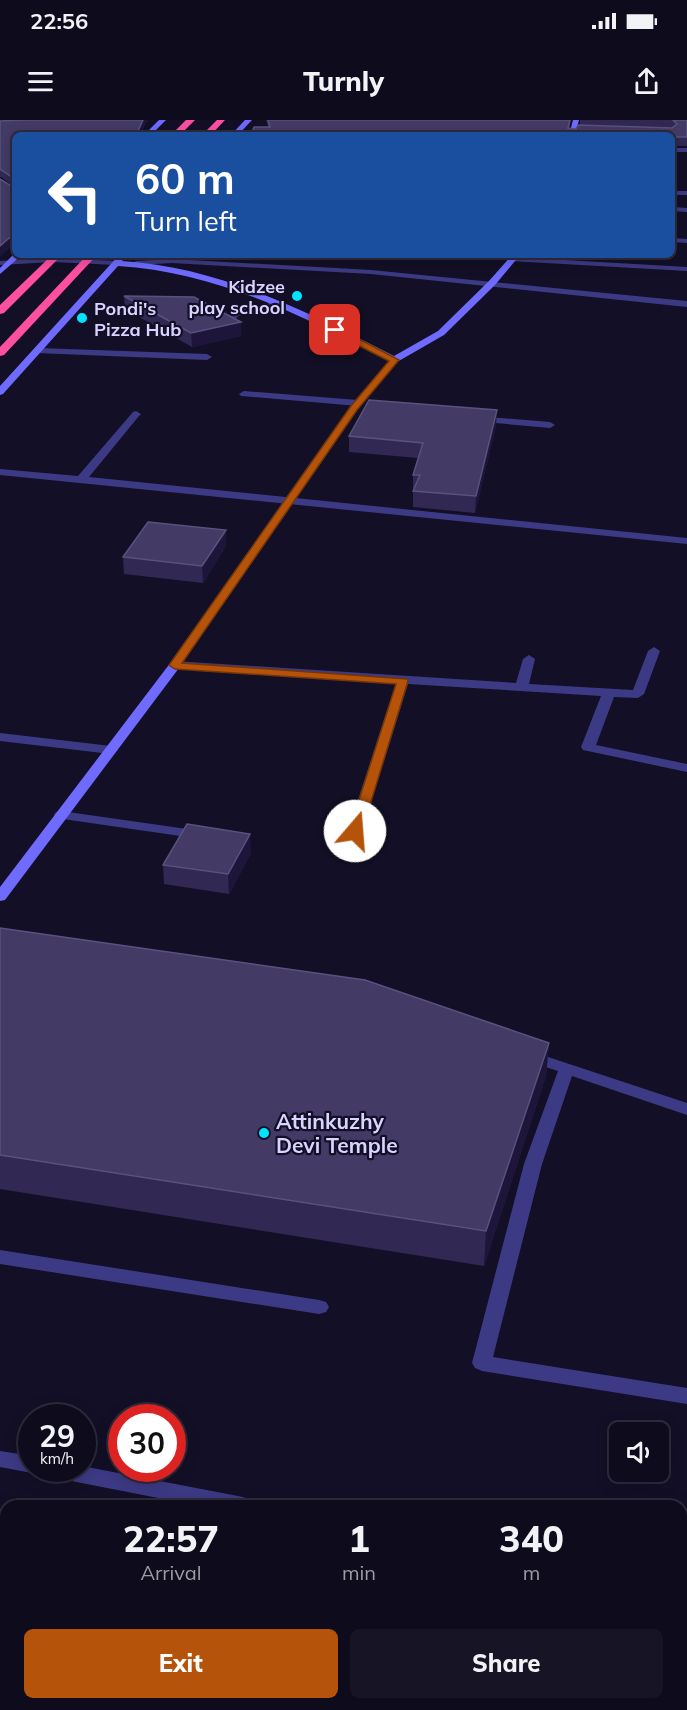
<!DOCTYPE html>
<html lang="en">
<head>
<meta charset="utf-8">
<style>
  body { margin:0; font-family:Mulish,sans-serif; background:#171425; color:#f1f3f6; height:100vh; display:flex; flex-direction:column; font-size:22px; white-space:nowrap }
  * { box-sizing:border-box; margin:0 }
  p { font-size:20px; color:#9b9ba3 }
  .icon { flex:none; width:33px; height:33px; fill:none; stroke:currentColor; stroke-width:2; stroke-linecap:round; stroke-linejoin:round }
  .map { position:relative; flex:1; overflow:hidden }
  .panel { position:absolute; left:0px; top:1380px; width:687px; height:210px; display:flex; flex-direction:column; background:#0e0b1c; border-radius:18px 18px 0 0; box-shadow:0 3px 15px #0003,0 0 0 2px #2e2b3b }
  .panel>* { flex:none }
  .banner { position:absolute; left:12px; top:12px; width:663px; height:126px; border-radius:9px; box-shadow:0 3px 15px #0003,0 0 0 2px #2e2b3b; background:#1a4fa0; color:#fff; overflow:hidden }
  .fabs { position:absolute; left:609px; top:1302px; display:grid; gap:12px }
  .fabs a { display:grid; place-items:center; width:60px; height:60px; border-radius:9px; background:#0e0b1c; box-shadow:0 3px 15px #0003,0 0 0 2px #2e2b3b; font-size:30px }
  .speed { position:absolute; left:18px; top:1284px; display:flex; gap:12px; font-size:30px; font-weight:700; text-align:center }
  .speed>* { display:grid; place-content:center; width:78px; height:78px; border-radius:50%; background:#0e0b1c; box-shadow:0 3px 15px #0003,0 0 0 2px #2e2b3b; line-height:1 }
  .speed small { font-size:15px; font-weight:400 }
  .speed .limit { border:9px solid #d22; background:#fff; color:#111 }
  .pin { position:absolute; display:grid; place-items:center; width:51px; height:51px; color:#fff; margin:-26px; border-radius:12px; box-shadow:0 3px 9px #0006 }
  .me { position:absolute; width:66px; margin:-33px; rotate:18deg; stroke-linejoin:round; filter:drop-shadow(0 0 4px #0008) }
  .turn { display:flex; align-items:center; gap:21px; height:126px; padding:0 24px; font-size:27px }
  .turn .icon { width:78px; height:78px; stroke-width:2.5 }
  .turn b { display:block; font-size:42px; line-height:51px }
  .eta { display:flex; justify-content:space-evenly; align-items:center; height:102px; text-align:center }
  .eta b { font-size:36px; font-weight:800; line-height:42px }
  .action { display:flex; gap:12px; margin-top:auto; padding:12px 24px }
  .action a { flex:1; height:69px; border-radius:9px; background:#b45309; color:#fff; font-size:24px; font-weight:800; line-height:69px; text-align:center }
  .action a+a { background:#171425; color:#f1f3f6 }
  .status { display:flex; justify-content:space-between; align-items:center; height:42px; padding:0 30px; background:#0e0b1c; direction:ltr }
  .status svg { height:16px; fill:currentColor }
  header { display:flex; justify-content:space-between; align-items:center; height:78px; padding:0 24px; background:#0e0b1c; font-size:27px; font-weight:800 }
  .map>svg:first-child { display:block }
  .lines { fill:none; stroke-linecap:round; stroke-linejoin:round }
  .street { fill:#3d3a85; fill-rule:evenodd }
  .secondary { fill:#6f6bff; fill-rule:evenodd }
  .highway { fill:#ff4fa3; fill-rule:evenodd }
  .wall { fill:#312854 }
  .shaded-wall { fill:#1d163a }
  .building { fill:#433a66; stroke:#5a527e; stroke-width:1.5 }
  .route { fill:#b45309; stroke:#753606; stroke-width:1.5 }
  .poi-dot { fill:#00e5ff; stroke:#130f26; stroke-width:2 }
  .labels { text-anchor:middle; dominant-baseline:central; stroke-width:4.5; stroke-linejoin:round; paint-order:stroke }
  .far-poi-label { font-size:18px; font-weight:bold; fill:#d9d4ff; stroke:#130f26; text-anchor:end }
  .poi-label { font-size:21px; font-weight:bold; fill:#d9d4ff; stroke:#130f26; text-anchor:start }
</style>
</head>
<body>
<div class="status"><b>22:56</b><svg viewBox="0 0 49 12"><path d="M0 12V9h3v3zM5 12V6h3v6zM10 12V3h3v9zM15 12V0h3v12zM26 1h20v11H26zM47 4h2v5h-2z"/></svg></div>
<header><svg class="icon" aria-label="menu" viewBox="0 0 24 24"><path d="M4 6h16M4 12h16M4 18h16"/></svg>Turnly<svg class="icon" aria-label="share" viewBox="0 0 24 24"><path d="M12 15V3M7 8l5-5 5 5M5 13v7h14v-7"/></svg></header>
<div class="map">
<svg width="687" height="1590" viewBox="0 0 687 1590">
  <rect width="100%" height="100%" fill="#130f26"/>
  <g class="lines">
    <!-- street -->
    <g class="street">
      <rect x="672" y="28" width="15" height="4"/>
      <rect x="672" y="71" width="15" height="4"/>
      <polygon points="672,87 687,88 687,92 672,91"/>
      <polygon points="672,118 687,119 687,123 672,122"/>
      <polygon points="513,137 687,147 687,151 510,141 509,139"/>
      <polygon points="53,138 116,141 120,143 116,145 53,142 0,145 0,141"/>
      <polygon points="172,139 371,150 687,181 687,187 371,154 172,143 136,145 132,143 136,141"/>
      <polygon points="280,181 283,182 283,186 241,194 230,203 223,201 235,190"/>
      <polygon points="39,228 207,234 212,237 207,240 36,233 36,229"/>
      <polygon points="244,271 358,280 363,283 358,286 241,276 239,274"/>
      <polygon points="136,291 141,294 139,296 89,357 687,418 687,424 0,355 0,349 78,356 133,292"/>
      <polygon points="476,296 550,302 555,305 550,308 473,301 471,299"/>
      <polygon points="654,527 660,531 644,574 638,578 614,577 596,625 687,644 687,652 583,630 581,627 601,576 408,564 362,711 355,715 348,711 396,563 175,549 169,545 175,541 516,563 523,539 529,535 535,539 529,564 633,570 648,531"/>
      <polygon points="0,613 111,626 118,630 111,634 0,621"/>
      <polygon points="61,691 201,711 208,715 201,719 56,698 54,695 56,692"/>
      <polygon points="530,931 687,983 687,995 572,956 542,1044 493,1237 687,1268 687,1284 482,1251 475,1248 472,1243 524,1044 558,951 524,940 522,936 524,932"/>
      <polygon points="0,1130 319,1180 326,1182 329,1187 326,1192 319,1194 0,1144"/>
      <polygon points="0,1331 32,1336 32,1348 41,1348 32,1353 0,1347"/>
      <polygon points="82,1346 243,1377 251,1380 254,1386 199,1386 51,1357 44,1354 41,1348 82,1348"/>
    </g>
    <!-- secondary -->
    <g class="secondary">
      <polygon points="159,0 166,0 151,15 144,15"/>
      <polygon points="245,0 252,0 238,15 231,15"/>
      <polygon points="573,0 579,0 575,15 569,15"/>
      <polygon points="15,133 22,135 0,154 0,148"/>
      <path d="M119,135L126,136L122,141C220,147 308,192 394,236L438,211L489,161L512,135H520L495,165L444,215L397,242L357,290L179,548L5,780L0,781V767L171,542L351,286L389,241C303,196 216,152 118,146L3,274L0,275V266Z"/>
    </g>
    <!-- highway -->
    <g class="highway">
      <polygon points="186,0 195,0 180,15 171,15"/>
      <polygon points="217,0 225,0 211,15 202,15"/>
      <polygon points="52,135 62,135 4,193 0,194 0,185"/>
      <polygon points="87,135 97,135 4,235 0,236 0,227"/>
    </g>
  </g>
  <!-- wall -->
  <g class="wall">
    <polygon points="0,0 148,0 145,4 140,15 15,15 15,123 0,136 13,67 15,67 1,57 0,57 0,1 11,1"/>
    <polygon points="266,0 571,0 569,8 576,9 580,5 580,0 687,0 687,26 672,26 672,15 251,15 268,7"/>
    <polygon points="124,176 241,216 192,227 125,189"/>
    <polygon points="496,306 475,393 413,387 413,355 418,338 349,332 349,316"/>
    <polygon points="226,410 226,426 203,463 124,454 123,437"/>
    <polygon points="251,733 229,774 164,764 163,745"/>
    <polygon points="0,808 549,923 546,956 484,1146 0,1069"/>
  </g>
  <!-- shaded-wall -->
  <g class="shaded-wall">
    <polygon points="143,0 148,0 145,4 140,15 136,15"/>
    <polygon points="15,113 15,123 0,136 0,126"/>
    <polygon points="241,202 241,216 192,227 191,213"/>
    <polygon points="497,290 496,306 475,393 476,376"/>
    <polygon points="226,410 226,426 203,463 202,446"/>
    <polygon points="250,714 251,733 229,774 228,754"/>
    <polygon points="549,923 546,956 484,1146 486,1111"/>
  </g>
  <!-- building -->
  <g class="building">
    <polygon points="20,0 143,0 136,15 15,15 15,59 0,49 0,1"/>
    <polygon points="268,0 570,0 568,8 576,9 578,5 672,8 677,4 673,0 687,0 687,17 673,17 672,19 672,15 246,15 251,15 254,7 270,7"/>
    <polygon points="0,59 13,67 15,67 15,113 0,126"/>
    <polygon points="124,176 194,177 241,202 191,213"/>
    <polygon points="369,280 497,290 476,376 413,371 420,355 413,355 423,323 349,316"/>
    <polygon points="148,402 226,410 202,446 123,437"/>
    <polygon points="187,704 250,714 228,754 163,745"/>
    <polygon points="0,808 365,860 549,923 486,1111 0,1035"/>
  </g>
  <!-- route -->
  <polygon class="route" points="332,208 338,208 399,240 357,290 182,543 407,559 408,561 362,711 355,715 349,711 396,564 175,549 169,545 351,286 389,241 332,212"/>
  <!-- markers -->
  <g class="poi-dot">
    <circle cx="297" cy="176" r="6"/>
    <circle cx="82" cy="198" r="6"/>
    <circle cx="264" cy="1013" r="6"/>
  </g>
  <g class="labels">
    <!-- far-poi labels -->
    <g class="far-poi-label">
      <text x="285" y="166">Kidzee<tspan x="285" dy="21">play school</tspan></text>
      <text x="94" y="188" text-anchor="start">Pondi's<tspan x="94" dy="21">Pizza Hub</tspan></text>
    </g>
    <!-- poi labels -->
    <g class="poi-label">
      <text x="276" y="1001">Attinkuzhy<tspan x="276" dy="24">Devi Temple</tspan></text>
    </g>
  </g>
</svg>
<div class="fabs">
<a><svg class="icon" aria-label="sound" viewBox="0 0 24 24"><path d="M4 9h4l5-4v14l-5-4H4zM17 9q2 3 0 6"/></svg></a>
</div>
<div class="speed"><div>29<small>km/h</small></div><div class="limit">30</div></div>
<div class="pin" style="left:335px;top:210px;background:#d93025"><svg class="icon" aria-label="arrive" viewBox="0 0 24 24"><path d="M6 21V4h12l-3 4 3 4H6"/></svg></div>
<svg class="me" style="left:355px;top:711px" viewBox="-20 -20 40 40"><circle r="19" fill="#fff"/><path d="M0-13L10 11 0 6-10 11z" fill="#b45309"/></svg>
<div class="banner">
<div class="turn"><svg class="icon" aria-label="left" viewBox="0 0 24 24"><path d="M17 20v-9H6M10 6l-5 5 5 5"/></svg><div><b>60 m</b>Turn left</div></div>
</div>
<section class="panel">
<div class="eta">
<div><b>22:57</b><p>Arrival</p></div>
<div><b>1</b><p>min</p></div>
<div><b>340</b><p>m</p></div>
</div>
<div class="action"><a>Exit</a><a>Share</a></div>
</section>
</div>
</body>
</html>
